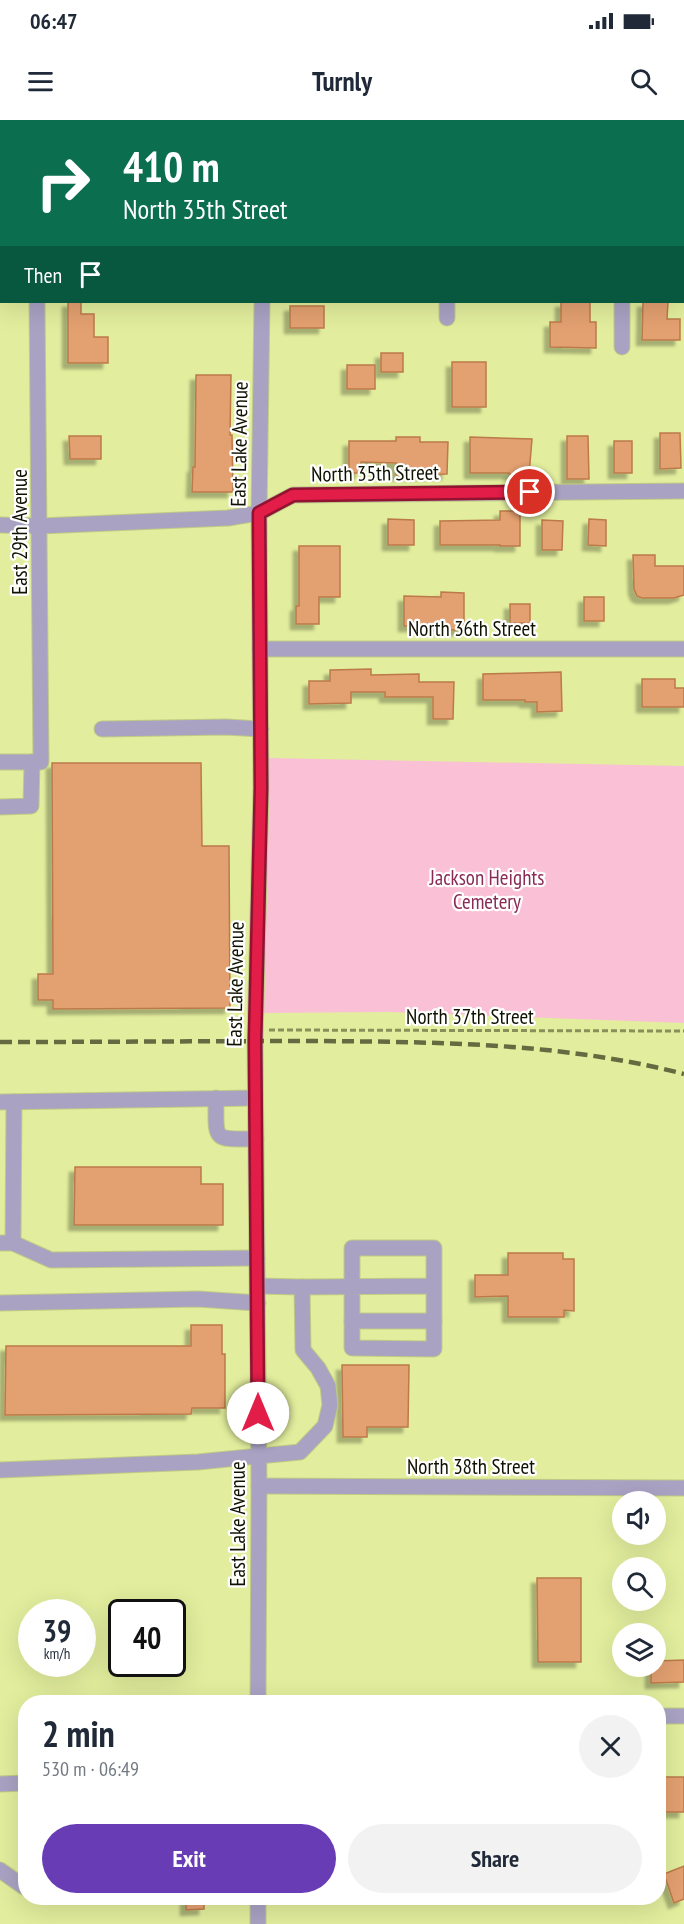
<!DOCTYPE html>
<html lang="en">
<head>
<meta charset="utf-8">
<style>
  body { margin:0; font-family:"PT Sans Narrow",sans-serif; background:#f2f2f3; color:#1f2937; height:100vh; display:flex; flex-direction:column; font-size:22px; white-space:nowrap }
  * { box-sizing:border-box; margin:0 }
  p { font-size:20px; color:#747a83 }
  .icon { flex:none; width:33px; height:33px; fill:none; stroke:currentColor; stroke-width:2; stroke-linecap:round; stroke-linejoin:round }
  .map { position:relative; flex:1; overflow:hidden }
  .panel { position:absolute; left:18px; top:1575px; width:648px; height:210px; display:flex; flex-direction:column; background:#fff; border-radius:24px; box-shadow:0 6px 24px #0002 }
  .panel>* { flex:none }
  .top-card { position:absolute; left:0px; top:0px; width:684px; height:183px; box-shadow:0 6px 24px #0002; background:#0b6e4f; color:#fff; overflow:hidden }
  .tools { position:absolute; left:612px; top:1371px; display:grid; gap:12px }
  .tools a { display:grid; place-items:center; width:54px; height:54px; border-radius:50%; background:#fff; box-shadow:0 6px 24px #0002; font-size:30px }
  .speed { position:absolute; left:18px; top:1479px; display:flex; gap:12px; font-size:30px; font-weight:700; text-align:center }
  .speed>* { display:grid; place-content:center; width:78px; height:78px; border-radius:50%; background:#fff; box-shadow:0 6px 24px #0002; line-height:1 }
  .speed small { font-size:15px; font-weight:400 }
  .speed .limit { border:3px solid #111; border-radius:9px; background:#fff; color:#111 }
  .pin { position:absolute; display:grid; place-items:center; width:51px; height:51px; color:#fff; margin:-26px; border:3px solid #fff; border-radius:50%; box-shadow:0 2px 6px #0007 }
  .me { position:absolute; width:66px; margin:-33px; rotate:0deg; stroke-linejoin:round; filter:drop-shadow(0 0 4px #0008) }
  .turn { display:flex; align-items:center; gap:21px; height:126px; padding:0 24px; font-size:27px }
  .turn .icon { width:78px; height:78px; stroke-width:2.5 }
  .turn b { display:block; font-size:42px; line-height:51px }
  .then { display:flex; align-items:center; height:57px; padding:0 24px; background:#0003; gap:12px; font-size:22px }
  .round { display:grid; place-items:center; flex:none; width:63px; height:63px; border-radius:32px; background:#f2f2f3 }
  .headline { display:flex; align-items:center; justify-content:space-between; height:102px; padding:0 24px }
  h1 { font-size:36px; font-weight:600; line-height:45px }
  .primary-button { display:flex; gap:12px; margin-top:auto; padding:12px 24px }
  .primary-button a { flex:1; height:69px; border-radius:36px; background:#673cb4; color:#fff; font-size:24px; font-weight:600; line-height:69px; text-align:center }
  .primary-button a+a { background:#f2f2f3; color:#1f2937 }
  .status { display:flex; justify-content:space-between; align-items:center; height:42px; padding:0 30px; background:#fff; direction:ltr }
  .status svg { height:16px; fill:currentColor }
  header { display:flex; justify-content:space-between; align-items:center; height:78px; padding:0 24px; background:#fff; font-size:27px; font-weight:600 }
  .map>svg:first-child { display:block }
  .green { fill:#fac0d5 }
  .building { fill:#e3a070; stroke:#bc7a4a; stroke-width:1.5; filter:url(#shadow) }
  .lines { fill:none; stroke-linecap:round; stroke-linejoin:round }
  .minor-casing { stroke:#c0cb84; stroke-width:17 }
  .path { stroke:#88905a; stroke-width:3; stroke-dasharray:6 3; stroke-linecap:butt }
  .minor { stroke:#a9a2c3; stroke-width:15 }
  .rail { stroke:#656b40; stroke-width:4.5; stroke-dasharray:12 6; stroke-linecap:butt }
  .route-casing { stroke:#92132f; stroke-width:15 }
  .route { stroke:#e11d48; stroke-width:10 }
  .labels { text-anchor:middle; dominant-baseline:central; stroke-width:4.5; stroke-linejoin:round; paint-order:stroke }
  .street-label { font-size:21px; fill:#101200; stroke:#fff }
  .park-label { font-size:21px; fill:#882c56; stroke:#fff }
</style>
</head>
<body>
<div class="status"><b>06:47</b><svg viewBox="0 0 49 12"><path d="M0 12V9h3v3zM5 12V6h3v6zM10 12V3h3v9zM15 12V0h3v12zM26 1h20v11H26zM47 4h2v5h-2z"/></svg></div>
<header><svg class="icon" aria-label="menu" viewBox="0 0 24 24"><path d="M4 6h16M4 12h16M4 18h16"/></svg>Turnly<svg class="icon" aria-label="search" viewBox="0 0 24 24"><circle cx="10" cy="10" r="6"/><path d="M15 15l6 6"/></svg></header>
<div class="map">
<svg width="684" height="1804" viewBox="0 0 684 1804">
  <defs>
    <filter id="shadow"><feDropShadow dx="-5.5" dy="5.5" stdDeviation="1.5" flood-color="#0004"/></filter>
  </defs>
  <rect width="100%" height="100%" fill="#e2ee9d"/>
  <!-- green -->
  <polygon class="green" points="269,638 684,646 684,903 388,892 264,893"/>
  <!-- building -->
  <g class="building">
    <polygon points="68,182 81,182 81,194 94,194 94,217 108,217 108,243 68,243"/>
    <polygon points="561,182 590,182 590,202 596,202 596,228 550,227 550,202 561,202"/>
    <polygon points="643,182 668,182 667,199 680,199 680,220 642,220"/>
    <rect x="290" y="186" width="34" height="22"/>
    <rect x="381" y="233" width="22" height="19"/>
    <rect x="452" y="242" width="34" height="45"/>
    <rect x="347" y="245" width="28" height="24"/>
    <polygon points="196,255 231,255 230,315 232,315 233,372 192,372 193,347 195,347"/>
    <polygon points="660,313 680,313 681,348 660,349"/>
    <polygon points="69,316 101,316 101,339 70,339"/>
    <polygon points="567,316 588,316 589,359 567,359"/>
    <polygon points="396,317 420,317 420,322 448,322 447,354 396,355 396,343 361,342 360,353 349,353 349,321 396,321"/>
    <polygon points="470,317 532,319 529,355 509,354 509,353 470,353"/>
    <rect x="614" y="321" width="18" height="32"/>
    <polygon points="500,391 520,391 520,426 500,426 500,425 440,425 440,401 500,400"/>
    <polygon points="388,399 414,400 414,425 388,425"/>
    <polygon points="589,399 606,400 606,426 588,425"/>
    <polygon points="542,400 563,401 562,430 542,430"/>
    <polygon points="299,426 340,426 340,477 319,477 319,504 296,504 296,486 299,486"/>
    <polygon points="633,435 655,435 655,446 684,446 684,475 674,478 642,478 637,476 634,469"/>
    <polygon points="441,472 464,473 464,510 441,510 441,506 404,506 404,476 441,477"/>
    <rect x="584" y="477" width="20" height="24"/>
    <rect x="510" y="484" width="20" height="19"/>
    <polygon points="371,549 371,555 419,554 419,562 454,562 453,599 433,599 433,577 385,577 385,572 351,572 351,583 309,584 309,561 330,561 330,550"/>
    <polygon points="561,552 562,591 537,592 537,582 525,582 525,580 483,580 483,554"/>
    <polygon points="642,559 675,559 675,568 684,568 684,587 642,587"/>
    <polygon points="52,643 201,643 202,726 229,726 230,888 53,889 53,880 38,880 38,854 53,854"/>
    <polygon points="75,1047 201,1047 201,1064 223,1064 223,1105 74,1105"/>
    <polygon points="508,1133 563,1133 563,1139 574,1139 574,1191 564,1190 564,1197 508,1197 508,1176 475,1177 475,1155 508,1155"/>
    <polygon points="191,1205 222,1205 222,1234 225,1234 225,1288 192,1288 191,1294 5,1295 6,1226 191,1226"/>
    <polygon points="342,1245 409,1245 408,1307 367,1307 367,1317 343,1317"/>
    <polygon points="537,1458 581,1458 581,1542 538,1542"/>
    <polygon points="684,1540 684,1562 651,1563 651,1546 656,1546 656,1541"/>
    <rect x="658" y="1657" width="26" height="35"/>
    <polygon points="684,1746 684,1779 674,1783 664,1754"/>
    <polygon points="186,1778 204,1778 204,1789 186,1790"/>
  </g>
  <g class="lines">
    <!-- minor casing -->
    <g class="minor-casing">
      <g id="minor">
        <polyline points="70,0 70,2"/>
        <polyline points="296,0 301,2"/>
        <polyline points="375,0 375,2"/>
        <polyline points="224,2 233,0"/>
        <polyline points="682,18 684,18"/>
        <polyline points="0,28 2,28"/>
        <polyline points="447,182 447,198"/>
        <polyline points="622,227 622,182"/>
        <polyline points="0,405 40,406 228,398 259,393 293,375 684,371"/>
        <polyline points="260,529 684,529"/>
        <polyline points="102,609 226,607 261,609"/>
        <polyline points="0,642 41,642 37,182"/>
        <polyline points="0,687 31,686 32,642"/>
        <path d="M216,978C216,1022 212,1019 256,1019"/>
        <polyline points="0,982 255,978"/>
        <polyline points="0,1123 13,1123 51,1140 257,1138"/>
        <polyline points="13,1123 14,982"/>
        <polyline points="302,1167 434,1166 434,1128 352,1128 352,1228 434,1229 434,1166"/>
        <polyline points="0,1183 198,1179 258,1183"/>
        <polyline points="352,1201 434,1201"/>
        <polyline points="0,1350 198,1342 300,1332 325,1306 330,1285 328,1266 318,1248 303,1230 302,1167 258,1166"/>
        <polyline points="259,1366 684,1368"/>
        <polyline points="258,1582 259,1366 255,921 261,668 259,393 262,182"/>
        <polyline points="658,1596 684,1596"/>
        <polyline points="0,1664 26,1663"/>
        <polyline points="0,1750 24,1767"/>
        <polyline points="258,1778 258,1804"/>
      </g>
    </g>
    <!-- path -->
    <polyline class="path" points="269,910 684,911"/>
    <!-- minor -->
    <use href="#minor" class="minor"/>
    <!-- rail -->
    <path class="rail" d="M0,922C106,922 212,921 318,921C441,922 564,923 684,954"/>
  </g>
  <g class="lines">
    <!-- route casing -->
    <g class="route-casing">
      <polyline id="route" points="258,1293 255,921 261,668 259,393 293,375 530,372"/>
    </g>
    <!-- route -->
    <use href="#route" class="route"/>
  </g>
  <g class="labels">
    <!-- street labels -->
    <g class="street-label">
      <text transform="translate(239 324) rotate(-89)">East Lake Avenue</text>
      <text transform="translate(375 353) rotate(-1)">North 35th Street</text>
      <text transform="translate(19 412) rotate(-90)">East 29th Avenue</text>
      <text x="472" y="508">North 36th Street</text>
      <text transform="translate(235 864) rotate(-89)">East Lake Avenue</text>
      <text x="470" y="896">North 37th Street</text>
      <text x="471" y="1346">North 38th Street</text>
      <text transform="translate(237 1404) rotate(-90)">East Lake Avenue</text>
    </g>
    <!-- park labels -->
    <g class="park-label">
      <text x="487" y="757">Jackson Heights<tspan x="487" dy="24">Cemetery</tspan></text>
    </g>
  </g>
</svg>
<div class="tools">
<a><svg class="icon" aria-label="sound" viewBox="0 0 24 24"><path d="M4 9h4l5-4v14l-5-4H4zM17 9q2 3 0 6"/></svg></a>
<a><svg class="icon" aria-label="search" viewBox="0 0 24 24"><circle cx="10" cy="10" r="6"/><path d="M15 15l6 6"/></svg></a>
<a><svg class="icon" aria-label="layers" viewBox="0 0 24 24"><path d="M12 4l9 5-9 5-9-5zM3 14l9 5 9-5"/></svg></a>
</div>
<div class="speed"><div>39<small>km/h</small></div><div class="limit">40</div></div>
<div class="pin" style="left:530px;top:372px;background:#d93025"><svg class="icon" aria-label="arrive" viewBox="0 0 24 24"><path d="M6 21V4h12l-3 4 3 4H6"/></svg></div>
<svg class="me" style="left:258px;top:1293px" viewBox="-20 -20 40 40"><circle r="19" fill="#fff"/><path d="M0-13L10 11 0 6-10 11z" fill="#e11d48"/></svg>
<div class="top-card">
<div class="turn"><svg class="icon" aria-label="right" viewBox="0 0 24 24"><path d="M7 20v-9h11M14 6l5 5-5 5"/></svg><div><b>410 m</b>North 35th Street</div></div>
<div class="then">Then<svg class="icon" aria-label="arrive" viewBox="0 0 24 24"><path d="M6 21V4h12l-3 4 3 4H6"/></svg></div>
</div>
<section class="panel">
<div class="headline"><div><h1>2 min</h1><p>530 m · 06:49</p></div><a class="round"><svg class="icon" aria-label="close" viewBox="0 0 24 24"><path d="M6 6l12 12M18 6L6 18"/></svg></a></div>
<div class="primary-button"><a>Exit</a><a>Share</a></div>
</section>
</div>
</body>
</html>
